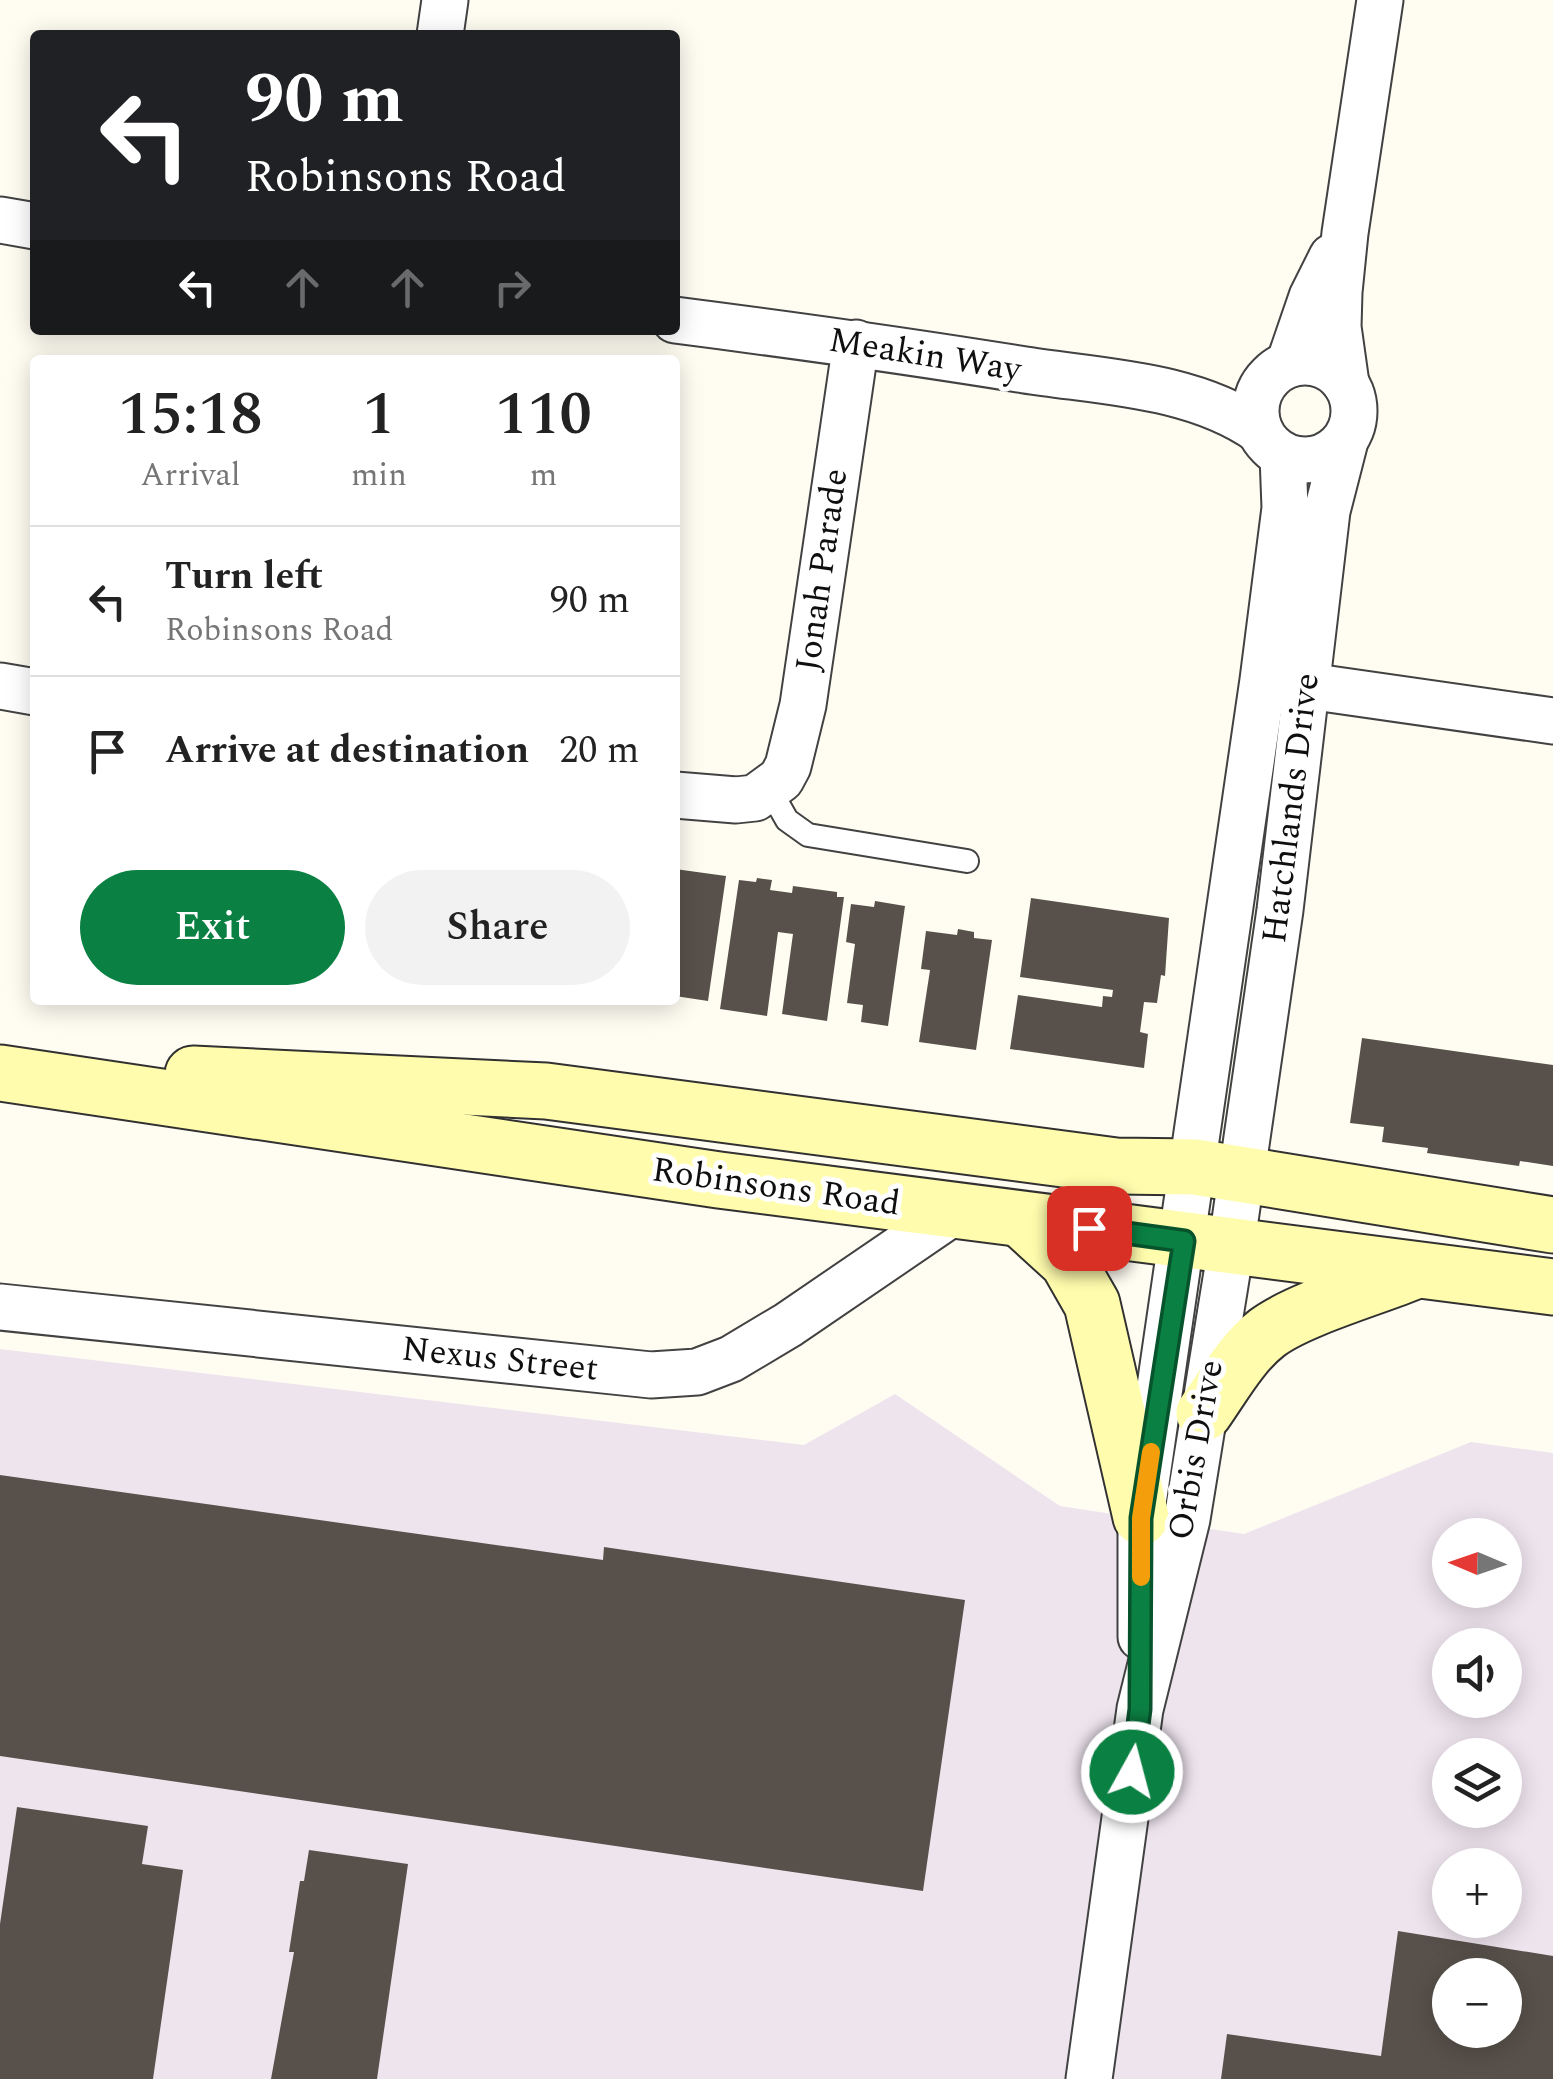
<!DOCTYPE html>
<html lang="en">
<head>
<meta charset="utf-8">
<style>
  body { margin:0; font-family:Spectral,serif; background:#f2f2f2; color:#222; height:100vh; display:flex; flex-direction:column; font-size:38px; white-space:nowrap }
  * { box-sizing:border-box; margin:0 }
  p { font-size:32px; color:#767676 }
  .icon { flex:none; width:55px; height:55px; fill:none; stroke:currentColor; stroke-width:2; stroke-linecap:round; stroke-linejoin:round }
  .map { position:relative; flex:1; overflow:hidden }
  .details { position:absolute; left:30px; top:355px; width:650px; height:650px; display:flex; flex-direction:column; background:#fff; border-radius:10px; box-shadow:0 5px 25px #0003 }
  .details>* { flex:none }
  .guide { position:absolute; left:30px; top:30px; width:650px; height:305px; border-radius:10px; box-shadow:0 5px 25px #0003; background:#202124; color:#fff; overflow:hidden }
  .needle { width:65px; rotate:272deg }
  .tools { position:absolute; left:1432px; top:1518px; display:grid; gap:20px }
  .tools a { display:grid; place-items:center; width:90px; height:90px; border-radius:50%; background:#fff; box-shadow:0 5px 25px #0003; font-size:50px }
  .pin { position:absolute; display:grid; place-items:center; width:85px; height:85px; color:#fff; margin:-42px; border-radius:20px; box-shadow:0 5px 15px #0006 }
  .me { position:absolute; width:110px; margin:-55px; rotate:7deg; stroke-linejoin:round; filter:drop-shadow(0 0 8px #0008) }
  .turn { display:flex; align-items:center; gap:35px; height:210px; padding:0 50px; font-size:45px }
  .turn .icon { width:130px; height:130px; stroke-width:2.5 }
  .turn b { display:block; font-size:70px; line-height:85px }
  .lanes { display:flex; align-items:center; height:95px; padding:0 50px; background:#0003; justify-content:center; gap:50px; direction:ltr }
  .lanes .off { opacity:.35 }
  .eta { display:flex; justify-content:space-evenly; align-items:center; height:170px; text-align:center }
  .eta b { font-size:60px; font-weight:600; line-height:70px }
  .primary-button { display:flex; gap:20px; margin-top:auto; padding:20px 50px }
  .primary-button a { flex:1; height:115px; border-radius:60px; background:#0b8043; color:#fff; font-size:40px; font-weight:600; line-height:115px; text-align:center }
  .primary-button a+a { background:#f2f2f2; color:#222 }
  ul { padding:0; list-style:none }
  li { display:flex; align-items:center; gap:30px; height:150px; padding:0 50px; border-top:2px solid #e0e0e0 }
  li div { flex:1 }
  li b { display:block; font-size:38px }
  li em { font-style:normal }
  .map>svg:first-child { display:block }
  .industrial { fill:#eee4ee; fill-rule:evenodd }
  .building { fill:#58514b; fill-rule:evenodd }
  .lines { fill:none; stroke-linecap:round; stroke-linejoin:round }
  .lane-casing { stroke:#424242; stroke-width:26 }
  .street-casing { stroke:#424242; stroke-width:49 }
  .secondary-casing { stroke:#313131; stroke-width:59 }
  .lane { stroke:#fff; stroke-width:22 }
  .street { stroke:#fff; stroke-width:45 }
  .secondary { stroke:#fffcad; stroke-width:55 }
  .route-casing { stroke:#07532c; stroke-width:25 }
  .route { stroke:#0b8043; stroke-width:18 }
  .slow { stroke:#f59e0b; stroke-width:18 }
  .labels { text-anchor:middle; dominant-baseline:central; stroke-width:10; stroke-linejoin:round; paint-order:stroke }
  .street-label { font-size:35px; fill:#0f0f0f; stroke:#fff }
</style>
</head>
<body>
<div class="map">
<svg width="1553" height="2079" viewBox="0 0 1553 2079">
  <rect width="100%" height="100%" fill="#fffdf2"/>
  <!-- industrial -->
  <path class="industrial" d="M0,1349L804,1445L895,1394L1060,1506L1244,1534L1471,1442L1553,1453V2079H0ZM1450,1535H1505V1590H1450ZM1450,1645H1505V1700H1450ZM1450,1755H1505V1810H1450ZM1450,1865H1505V1920H1450ZM1450,1975H1505V2030H1450Z"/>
  <!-- building -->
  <g class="building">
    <polygon points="675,869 726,876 708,1001 675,996"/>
    <polygon points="757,878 772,880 770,890 792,893 793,886 837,892 837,897 844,897 827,1021 782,1014 793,934 778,932 767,1016 720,1009 739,880 756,882"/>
    <polygon points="1031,898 1169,918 1165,976 1161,975 1157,1003 1144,1002 1140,1032 1148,1034 1144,1068 1010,1049 1018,995 1102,1007 1103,996 1112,997 1113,990 1020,977"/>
    <polygon points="875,901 905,906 888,1026 861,1022 863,1005 847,1003 855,944 846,942 851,904 874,907"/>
    <polygon points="958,929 974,932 974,938 992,940 976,1050 919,1042 930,970 921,969 926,931 957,935"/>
    <polygon points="1362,1038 1553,1065 1553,1166 1520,1161 1519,1166 1427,1153 1428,1148 1382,1142 1384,1127 1350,1123"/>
    <polygon points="0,1475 603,1560 604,1547 965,1600 923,1891 0,1756"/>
    <polygon points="17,1807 148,1826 142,1864 183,1870 153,2079 0,2079 0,1924"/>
    <polygon points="309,1850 408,1864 377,2079 271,2079 294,1952 289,1952 300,1881 304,1881"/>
    <path d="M1398,1931L1553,1956V2079H1221L1227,2034L1381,2056ZM1450,1975H1505V2030H1450Z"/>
  </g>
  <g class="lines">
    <!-- lane casing -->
    <g class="lane-casing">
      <polyline id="lane" points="770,790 787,820 808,835 967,861"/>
    </g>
    <!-- street casing -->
    <g class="street-casing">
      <g id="street">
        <polyline points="440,35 445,0"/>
        <polyline points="0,220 35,226"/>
        <path d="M675,320C792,335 908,351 1025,370C1103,382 1193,384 1260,431"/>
        <circle cx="1305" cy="411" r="49"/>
        <polyline points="1289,364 1312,297 1332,257"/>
        <polyline points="1346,384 1338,327 1339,292 1345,233 1380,0"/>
        <polyline points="1280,682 1553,721"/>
        <polyline points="0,686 35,692"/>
        <polyline points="675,795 736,800 755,798 781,779 788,766 803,705 856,343"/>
        <polyline points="0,1307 651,1375 697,1372 731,1359 788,1325 955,1211"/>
        <polyline points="1141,1637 1141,1517 1263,680 1285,508 1283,456"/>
        <polyline points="1089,2079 1140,1709 1187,1519 1231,1248 1280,910 1327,511 1345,441"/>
      </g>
    </g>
    <!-- secondary casing -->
    <g class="secondary-casing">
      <g id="secondary">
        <polyline points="0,1073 719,1180 1553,1287"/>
        <polyline points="193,1074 546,1091 1116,1166 1195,1167 1553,1225"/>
        <polyline points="1022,1220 1068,1262 1092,1304 1141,1517"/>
        <path d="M1204,1413C1223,1386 1241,1353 1267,1333C1299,1309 1373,1288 1412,1272"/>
      </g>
    </g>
    <!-- lane -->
    <use href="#lane" class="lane"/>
    <!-- street -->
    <use href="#street" class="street"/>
    <!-- secondary -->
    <use href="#secondary" class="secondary"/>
  </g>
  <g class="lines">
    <!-- route casing -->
    <g class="route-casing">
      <polyline id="route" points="1089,1228 1184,1241 1141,1518 1140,1709 1132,1772"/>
    </g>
    <!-- route -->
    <use href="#route" class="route"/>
    <!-- slow -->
    <polyline class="slow" points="1141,1577 1141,1518 1151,1452"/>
  </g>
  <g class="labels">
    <!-- street labels -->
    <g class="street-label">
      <text transform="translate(925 355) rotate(9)">Meakin Way</text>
      <text transform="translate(822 570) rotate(-82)">Jonah Parade</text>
      <text transform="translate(1291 808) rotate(-83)">Hatchlands Drive</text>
      <text transform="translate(776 1187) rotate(8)">Robinsons Road</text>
      <text transform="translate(500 1359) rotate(6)">Nexus Street</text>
      <text transform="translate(1196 1450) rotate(-80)">Orbis Drive</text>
    </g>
  </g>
</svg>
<div class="tools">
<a><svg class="needle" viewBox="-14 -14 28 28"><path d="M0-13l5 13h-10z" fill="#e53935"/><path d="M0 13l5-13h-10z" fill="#767676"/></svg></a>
<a><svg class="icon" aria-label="sound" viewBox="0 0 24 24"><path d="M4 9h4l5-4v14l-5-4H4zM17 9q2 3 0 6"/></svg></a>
<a><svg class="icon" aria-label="layers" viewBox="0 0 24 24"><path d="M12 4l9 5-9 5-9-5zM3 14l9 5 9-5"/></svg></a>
<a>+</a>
<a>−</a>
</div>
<div class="pin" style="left:1089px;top:1228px;background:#d93025"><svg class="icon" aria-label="arrive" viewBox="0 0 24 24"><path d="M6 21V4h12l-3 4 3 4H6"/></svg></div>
<svg class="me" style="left:1132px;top:1772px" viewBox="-20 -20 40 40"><circle r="17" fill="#0b8043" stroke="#fff" stroke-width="3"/><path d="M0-11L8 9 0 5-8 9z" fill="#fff"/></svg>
<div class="guide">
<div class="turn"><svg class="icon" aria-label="left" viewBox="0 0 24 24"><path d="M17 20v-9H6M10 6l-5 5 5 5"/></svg><div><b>90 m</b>Robinsons Road</div></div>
<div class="lanes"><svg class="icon" aria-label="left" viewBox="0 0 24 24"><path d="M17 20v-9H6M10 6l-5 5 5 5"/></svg><svg class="icon off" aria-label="ahead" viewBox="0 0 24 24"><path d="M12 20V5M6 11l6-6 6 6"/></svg><svg class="icon off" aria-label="ahead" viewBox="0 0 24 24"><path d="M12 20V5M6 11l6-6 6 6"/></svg><svg class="icon off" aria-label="right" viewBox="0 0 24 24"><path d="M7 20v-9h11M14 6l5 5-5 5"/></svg></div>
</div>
<section class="details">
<div class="eta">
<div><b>15:18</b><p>Arrival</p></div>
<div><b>1</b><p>min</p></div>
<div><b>110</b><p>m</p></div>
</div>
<ul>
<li><svg class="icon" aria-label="left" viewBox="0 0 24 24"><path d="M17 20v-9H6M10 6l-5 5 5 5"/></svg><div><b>Turn left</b><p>Robinsons Road</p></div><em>90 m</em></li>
<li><svg class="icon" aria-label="arrive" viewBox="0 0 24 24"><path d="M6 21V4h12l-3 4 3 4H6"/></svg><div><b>Arrive at destination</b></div><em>20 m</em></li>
</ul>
<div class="primary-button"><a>Exit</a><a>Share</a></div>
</section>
</div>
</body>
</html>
